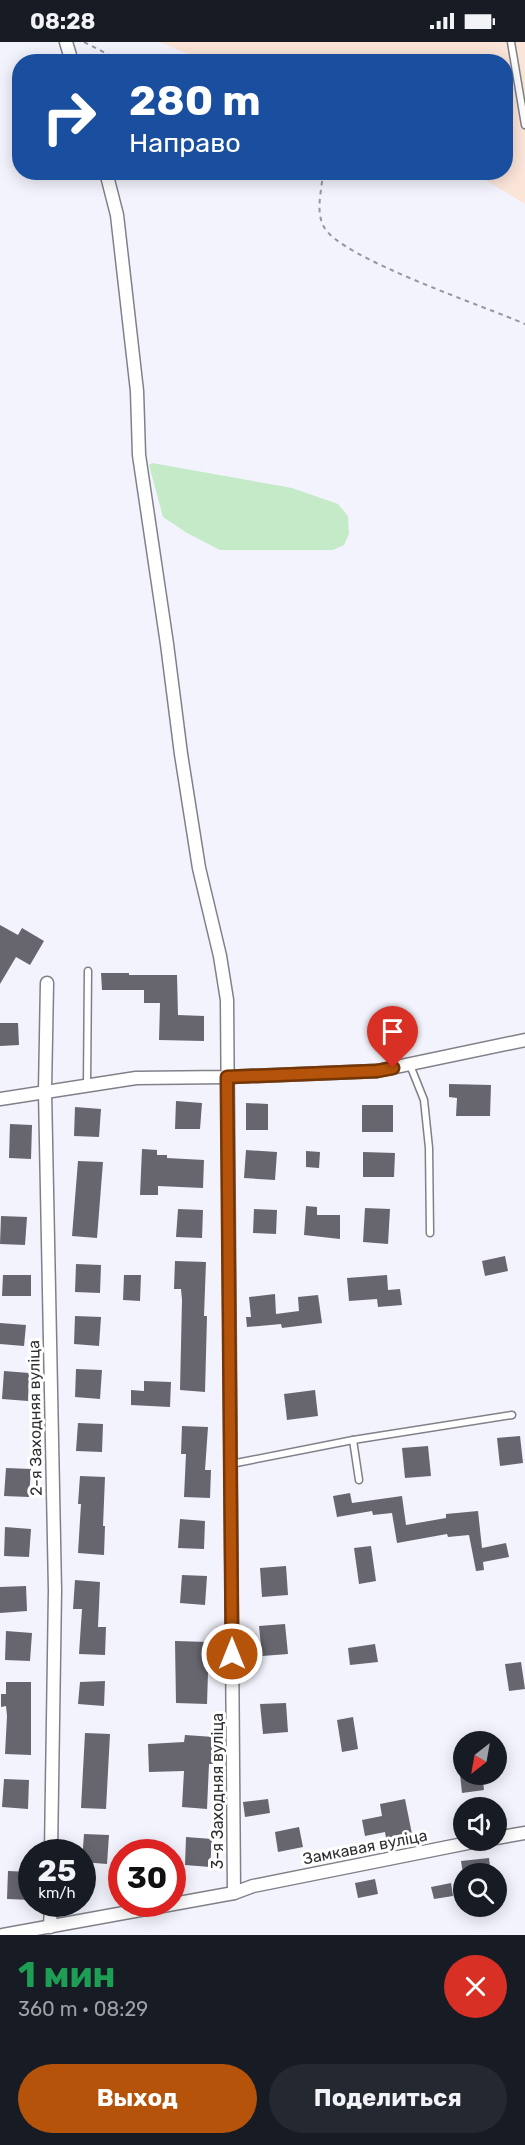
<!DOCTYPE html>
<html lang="ru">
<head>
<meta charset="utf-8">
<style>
  body { margin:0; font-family:Rubik,sans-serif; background:#242831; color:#f1f3f6; height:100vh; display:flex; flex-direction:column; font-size:22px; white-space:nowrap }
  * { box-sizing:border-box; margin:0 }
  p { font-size:20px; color:#9ea1a6 }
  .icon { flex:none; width:33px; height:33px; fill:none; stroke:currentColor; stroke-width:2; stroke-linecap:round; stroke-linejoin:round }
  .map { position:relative; height:1893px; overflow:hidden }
  .side { display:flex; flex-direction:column; background:#171b24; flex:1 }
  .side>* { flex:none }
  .banner { position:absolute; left:12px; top:12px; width:501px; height:126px; border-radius:24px; box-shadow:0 3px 15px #0003; background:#1a4fa0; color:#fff; overflow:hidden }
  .needle { width:39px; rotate:211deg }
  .controls { position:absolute; left:453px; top:1689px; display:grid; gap:12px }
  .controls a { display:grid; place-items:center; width:54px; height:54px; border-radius:50%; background:#171b24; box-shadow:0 3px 15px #0003; font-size:30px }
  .speed { position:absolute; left:18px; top:1797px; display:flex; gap:12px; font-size:30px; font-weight:700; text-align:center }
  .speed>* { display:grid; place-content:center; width:78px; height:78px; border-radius:50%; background:#171b24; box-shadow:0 3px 15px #0003; line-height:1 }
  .speed small { font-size:15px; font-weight:400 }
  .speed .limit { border:9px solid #d22; background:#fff; color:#111 }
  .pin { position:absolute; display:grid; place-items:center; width:51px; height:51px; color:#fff; margin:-62px -26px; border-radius:50% 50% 50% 0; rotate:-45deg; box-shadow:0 0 6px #0007 }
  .pin .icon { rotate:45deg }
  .me { position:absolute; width:66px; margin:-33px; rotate:0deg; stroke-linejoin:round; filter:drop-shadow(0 0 4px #0008) }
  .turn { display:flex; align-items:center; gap:21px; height:126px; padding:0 18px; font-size:27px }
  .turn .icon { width:78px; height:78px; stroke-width:2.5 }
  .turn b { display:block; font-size:42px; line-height:51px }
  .round { display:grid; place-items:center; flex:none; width:63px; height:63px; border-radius:32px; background:#242831 }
  .overview { display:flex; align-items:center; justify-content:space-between; height:102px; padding:0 18px }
  h1 { font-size:36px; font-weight:700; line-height:45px; color:#1e9e55 }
  .action { display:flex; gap:12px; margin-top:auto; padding:12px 18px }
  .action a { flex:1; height:69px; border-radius:36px; background:#b45309; color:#fff; font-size:24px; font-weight:700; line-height:69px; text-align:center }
  .action a+a { background:#242831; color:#f1f3f6 }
  .status { display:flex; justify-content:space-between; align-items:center; height:42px; padding:0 30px; background:#171b24; direction:ltr }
  .status svg { height:16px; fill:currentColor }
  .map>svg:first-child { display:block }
  .industrial { fill:#fbe5d8 }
  .green { fill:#c5eac8 }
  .building { fill:#67666f }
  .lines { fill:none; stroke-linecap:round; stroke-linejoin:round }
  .service-casing { stroke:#818089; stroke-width:9 }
  .minor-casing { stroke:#818089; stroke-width:15 }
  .path { stroke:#96969d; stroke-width:2; stroke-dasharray:4.5 4.5; stroke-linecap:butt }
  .service { stroke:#fff; stroke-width:6 }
  .minor { stroke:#fff; stroke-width:12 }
  .route-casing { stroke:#753606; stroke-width:15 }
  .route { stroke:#b45309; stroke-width:10 }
  .labels { text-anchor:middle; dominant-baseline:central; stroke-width:6; stroke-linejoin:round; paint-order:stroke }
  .street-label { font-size:16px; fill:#303033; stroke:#fff }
</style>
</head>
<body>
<div class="status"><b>08:28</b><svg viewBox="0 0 49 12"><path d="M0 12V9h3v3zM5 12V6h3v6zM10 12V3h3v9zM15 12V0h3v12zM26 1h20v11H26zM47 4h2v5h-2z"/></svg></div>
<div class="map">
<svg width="525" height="1893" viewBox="0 0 525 1893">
  <rect width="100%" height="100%" fill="#f3f3fd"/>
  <!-- industrial -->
  <polygon class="industrial" points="159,0 525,0 525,162 474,131 506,130 506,20 205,19"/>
  <!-- green -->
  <polygon class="green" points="152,421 292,446 338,462 348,474 349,492 344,503 333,508 220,508 187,491 163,475 149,423"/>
  <!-- building -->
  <g class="building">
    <polygon points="0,883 18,893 22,886 44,899 30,923 16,915 0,942"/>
    <polygon points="101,931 129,931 129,933 177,933 178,973 204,974 204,999 159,998 160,961 144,961 144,948 102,948"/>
    <polygon points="0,981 18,981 19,1003 0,1004"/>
    <polygon points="449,1042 491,1043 490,1074 456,1074 457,1056 449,1055"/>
    <polygon points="176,1059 202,1061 200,1087 175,1087"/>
    <polygon points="246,1061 268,1062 268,1088 246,1088"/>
    <rect x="362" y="1063" width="31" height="27"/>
    <polygon points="75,1065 101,1067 99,1095 74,1094"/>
    <polygon points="10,1082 32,1083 31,1117 9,1116"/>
    <polygon points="142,1107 157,1108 157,1113 167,1113 167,1116 204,1118 203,1146 158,1144 158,1153 140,1153"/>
    <polygon points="246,1108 277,1110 275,1138 244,1136"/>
    <polygon points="306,1109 320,1110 319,1126 306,1125"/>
    <polygon points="363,1110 395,1111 394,1135 363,1135"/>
    <polygon points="78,1119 103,1120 97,1196 72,1194"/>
    <polygon points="306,1164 317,1165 317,1173 340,1173 340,1197 304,1193"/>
    <polygon points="365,1166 390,1167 388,1202 363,1200"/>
    <polygon points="178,1167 203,1168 202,1196 176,1195"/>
    <polygon points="254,1167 277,1168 276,1192 253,1191"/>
    <polygon points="1,1174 27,1175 25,1203 0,1202"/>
    <polygon points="505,1214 508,1229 485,1234 482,1219"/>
    <polygon points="175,1219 206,1220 204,1274 207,1274 205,1350 180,1348 182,1258 181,1247 174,1247"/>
    <polygon points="76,1222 101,1223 100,1251 75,1250"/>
    <polygon points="3,1233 31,1233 31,1254 2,1254"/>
    <polygon points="124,1233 141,1233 140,1259 123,1258"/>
    <polygon points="387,1233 388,1248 400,1247 402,1263 378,1265 377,1257 349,1259 347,1236"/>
    <polygon points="275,1252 276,1272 299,1269 298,1255 318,1253 322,1281 282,1286 281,1282 247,1285 246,1275 251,1275 249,1255"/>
    <polygon points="75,1274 101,1275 99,1304 74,1302"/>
    <polygon points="0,1281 26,1283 24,1304 0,1302"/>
    <polygon points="76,1327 102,1328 100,1357 75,1355"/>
    <polygon points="4,1329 29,1331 28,1359 2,1357"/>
    <polygon points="144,1339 171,1340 170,1365 131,1363 131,1348 144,1349"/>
    <polygon points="315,1348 318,1374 287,1378 284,1352"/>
    <polygon points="78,1381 103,1382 102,1410 76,1409"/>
    <polygon points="182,1384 208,1385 205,1428 211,1428 210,1456 184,1455 186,1412 181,1412"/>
    <polygon points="520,1394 523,1421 500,1424 497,1396"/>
    <polygon points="428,1404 431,1434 405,1436 402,1406"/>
    <polygon points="6,1426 31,1427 29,1455 4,1454"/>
    <polygon points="80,1434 105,1435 103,1484 105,1484 104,1513 78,1511 81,1462 78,1462"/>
    <polygon points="350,1451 352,1461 402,1454 406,1483 446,1476 446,1472 478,1469 482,1506 506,1501 509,1515 483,1520 484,1528 476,1529 469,1493 448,1495 447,1492 397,1501 392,1471 373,1473 372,1469 337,1475 333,1454"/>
    <polygon points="180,1477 205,1479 204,1507 178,1506"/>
    <polygon points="5,1485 31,1487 29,1515 4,1514"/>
    <polygon points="371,1504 376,1539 359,1542 354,1506"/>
    <polygon points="286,1524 288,1553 262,1555 260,1526"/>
    <polygon points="182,1533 207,1534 205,1563 180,1561"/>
    <polygon points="75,1538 100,1540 98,1585 106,1585 105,1613 79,1612 82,1567 73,1567"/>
    <polygon points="26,1544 27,1569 0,1571 0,1545"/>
    <polygon points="285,1582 288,1612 262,1614 259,1584"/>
    <polygon points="6,1589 32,1591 30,1619 5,1618"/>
    <polygon points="175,1599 209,1600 207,1662 176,1661"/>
    <polygon points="375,1602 378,1620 350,1623 348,1606"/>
    <polygon points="521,1620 525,1647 509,1649 505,1622"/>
    <polygon points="105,1639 104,1664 78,1662 80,1640"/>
    <polygon points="6,1640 31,1640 31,1713 5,1712 7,1674 6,1664 1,1665 1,1652 6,1652"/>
    <polygon points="286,1661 288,1690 263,1692 260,1662"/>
    <polygon points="353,1675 358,1707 342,1710 337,1678"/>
    <polygon points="85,1691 110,1692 106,1767 81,1766"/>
    <polygon points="185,1693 214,1695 213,1722 209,1722 207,1767 182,1765 184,1729 149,1730 148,1702 184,1700"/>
    <polygon points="460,1732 482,1732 484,1748 462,1751"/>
    <polygon points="4,1737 29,1738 28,1767 2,1765"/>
    <polygon points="268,1757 270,1771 245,1775 243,1760"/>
    <polygon points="405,1757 412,1792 386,1796 385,1790 365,1794 362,1778 382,1774 380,1762"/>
    <polygon points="299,1785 303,1805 278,1810 275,1790"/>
    <polygon points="84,1792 109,1793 107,1822 82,1820"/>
    <polygon points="186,1795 212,1797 210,1825 185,1823"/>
    <polygon points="489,1816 491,1832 463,1832 461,1819"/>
    <polygon points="8,1829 32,1830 32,1858 7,1857"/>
    <polygon points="375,1837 378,1852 358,1856 355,1841"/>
    <polygon points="451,1841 453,1854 434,1857 431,1845"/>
  </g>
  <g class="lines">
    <!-- service casing -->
    <g class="service-casing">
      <g id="service">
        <polyline points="511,0 525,83"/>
        <polyline points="410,1023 424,1058 429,1106 430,1191"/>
        <polyline points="87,1043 88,929"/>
        <polyline points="353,1398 359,1438"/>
        <polyline points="231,1422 353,1398 512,1373"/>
      </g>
    </g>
    <!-- minor casing -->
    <g class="minor-casing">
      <g id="minor">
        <polyline points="66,0 72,20"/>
        <polyline points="106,130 117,173 137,349 139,413 167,602 181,712 199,826 220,914 227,958 234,1851"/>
        <polyline points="47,941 45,1049 55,1548 51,1810"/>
        <polyline points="0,1057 136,1036 227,1035 377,1029 525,998"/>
        <polyline points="496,1796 525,1791"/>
        <polyline points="50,1885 51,1862"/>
        <polyline points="3,1893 234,1851 253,1844 483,1798"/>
      </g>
    </g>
    <!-- path -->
    <g class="path">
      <polyline points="84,0 123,20"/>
      <path d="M323,130C322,148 315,169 324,185C340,216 487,265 525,282"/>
    </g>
    <!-- service -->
    <use href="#service" class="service"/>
    <!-- minor -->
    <use href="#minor" class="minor"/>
  </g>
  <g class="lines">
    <!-- route casing -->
    <g class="route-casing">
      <polyline id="route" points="232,1612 227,1035 377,1029 393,1026"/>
    </g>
    <!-- route -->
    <use href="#route" class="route"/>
  </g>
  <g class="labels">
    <!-- street labels -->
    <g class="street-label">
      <text transform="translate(35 1376) rotate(-91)">2-я Заходняя вуліца</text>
      <text transform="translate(217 1749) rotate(-90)">3-я Заходняя вуліца</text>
      <text transform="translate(365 1805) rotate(-11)">Замкавая вуліца</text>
    </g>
  </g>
</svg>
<div class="controls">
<a><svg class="needle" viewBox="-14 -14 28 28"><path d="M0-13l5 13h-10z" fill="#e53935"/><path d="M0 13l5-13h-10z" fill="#9ea1a6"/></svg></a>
<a><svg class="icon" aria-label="sound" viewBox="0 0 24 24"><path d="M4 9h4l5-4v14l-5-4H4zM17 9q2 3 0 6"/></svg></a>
<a><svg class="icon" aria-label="search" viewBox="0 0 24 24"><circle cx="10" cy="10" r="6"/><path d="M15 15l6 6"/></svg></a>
</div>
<div class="speed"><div>25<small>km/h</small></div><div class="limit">30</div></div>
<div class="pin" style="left:393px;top:1026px;background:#d93025"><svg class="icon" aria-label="arrive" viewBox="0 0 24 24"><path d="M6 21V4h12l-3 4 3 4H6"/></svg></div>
<svg class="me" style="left:232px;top:1612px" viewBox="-20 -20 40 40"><circle r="17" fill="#b45309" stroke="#fff" stroke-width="3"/><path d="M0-11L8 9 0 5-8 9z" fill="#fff"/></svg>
<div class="banner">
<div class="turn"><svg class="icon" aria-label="right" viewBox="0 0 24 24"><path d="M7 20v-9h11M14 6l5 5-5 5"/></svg><div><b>280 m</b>Направо</div></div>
</div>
</div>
<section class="side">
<div class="overview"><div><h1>1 мин</h1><p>360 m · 08:29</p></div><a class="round" style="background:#d93025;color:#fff"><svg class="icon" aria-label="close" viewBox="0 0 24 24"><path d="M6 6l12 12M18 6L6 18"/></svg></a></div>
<div class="action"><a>Выход</a><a>Поделиться</a></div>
</section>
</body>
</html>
